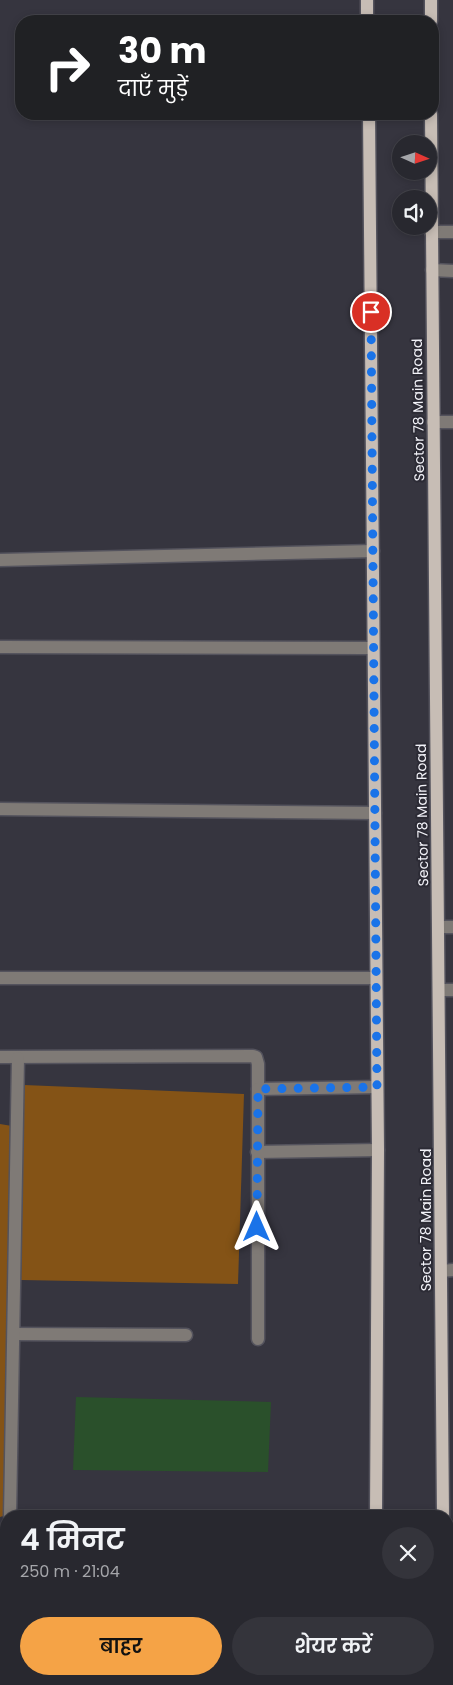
<!DOCTYPE html>
<html lang="hi">
<head>
<meta charset="utf-8">
<style>
  body { margin:0; font-family:Poppins,"Noto Sans Devanagari",sans-serif; background:#34343b; color:#f1f3f6; height:100vh; display:flex; flex-direction:column; font-size:19px; white-space:nowrap }
  * { box-sizing:border-box; margin:0 }
  p { font-size:16px; color:#a5a6aa }
  .icon { flex:none; width:28px; height:28px; fill:none; stroke:currentColor; stroke-width:2; stroke-linecap:round; stroke-linejoin:round }
  .map { position:relative; flex:1; overflow:hidden }
  .panel { position:absolute; left:0px; top:1510px; width:454px; height:175px; display:flex; flex-direction:column; background:#28282f; border-radius:20px 20px 0 0; box-shadow:0 2px 8px #0003,0 0 0 1px #44444b }
  .panel>* { flex:none }
  .guide { position:absolute; left:15px; top:15px; width:424px; height:105px; border-radius:20px; box-shadow:0 2px 8px #0003,0 0 0 1px #44444b; background:#202124; color:#fff; overflow:hidden }
  .needle { width:32px; rotate:93deg }
  .fabs { position:absolute; left:392px; top:135px; display:grid; gap:10px }
  .fabs a { display:grid; place-items:center; width:45px; height:45px; border-radius:50%; background:#28282f; box-shadow:0 2px 8px #0003,0 0 0 1px #44444b; font-size:25px }
  .pin { position:absolute; display:grid; place-items:center; width:42px; height:42px; color:#fff; margin:-21px; border:2px solid #fff; border-radius:50%; box-shadow:0 1px 5px #0007 }
  .me { position:absolute; width:55px; margin:-28px; rotate:0deg; stroke-linejoin:round; filter:drop-shadow(0 0 4px #0008) }
  .turn { display:flex; align-items:center; gap:18px; height:105px; padding:0 20px; font-size:22px }
  .turn .icon { width:65px; height:65px; stroke-width:2.5 }
  .turn b { display:block; font-size:35px; line-height:42px }
  .round { display:grid; place-items:center; flex:none; width:52px; height:52px; border-radius:26px; background:#34343b }
  .headline { display:flex; align-items:center; justify-content:space-between; height:85px; padding:0 20px }
  h1 { font-size:30px; font-weight:600; line-height:38px }
  .action { display:flex; gap:10px; margin-top:auto; padding:10px 20px }
  .action a { flex:1; height:58px; border-radius:30px; background:#f5a346; color:#111; font-size:20px; font-weight:600; line-height:58px; text-align:center }
  .action a+a { background:#34343b; color:#f1f3f6 }
  .map>svg:first-child { display:block }
  .green { fill:#2a502b }
  .building { fill:#845316 }
  .lines { fill:none; stroke-linecap:round; stroke-linejoin:round }
  .minor-casing { stroke:#54535d; stroke-width:15 }
  .major-casing { stroke:#54535d; stroke-width:15 }
  .minor { stroke:#7f7a76; stroke-width:12 }
  .major { stroke:#c7bdb5; stroke-width:12 }
  .route { stroke:#1a73e8; stroke-width:9; stroke-dasharray:0 16.2 }
  .labels { text-anchor:middle; dominant-baseline:central; stroke-width:4; stroke-linejoin:round; paint-order:stroke }
  .street-label { font-size:14px; fill:#f3f3f9; stroke:#2c2b35 }
</style>
</head>
<body>
<div class="map">
<svg width="453" height="1685" viewBox="0 0 453 1685">
  <rect width="100%" height="100%" fill="#36353f"/>
  <!-- green -->
  <polygon class="green" points="76,1397 271,1402 268,1472 73,1470"/>
  <!-- building -->
  <g class="building">
    <polygon points="24,1085 244,1094 238,1284 21,1280"/>
    <polygon points="0,1124 12,1126 6,1515 0,1517"/>
  </g>
  <g class="lines">
    <!-- minor casing -->
    <g class="minor-casing">
      <g id="minor">
        <polyline points="431,232 453,232"/>
        <polyline points="432,270 453,271"/>
        <polyline points="433,422 453,422"/>
        <polyline points="0,560 373,551"/>
        <polyline points="0,647 373,648"/>
        <polyline points="0,809 375,813"/>
        <polyline points="439,927 453,927"/>
        <polyline points="0,978 376,978"/>
        <polyline points="439,990 453,990"/>
        <polyline points="0,1057 253,1056 256,1057 258,1064 258,1339"/>
        <polyline points="258,1089 377,1087"/>
        <polyline points="257,1152 378,1150"/>
        <polyline points="441,1271 453,1270"/>
        <polyline points="14,1334 186,1335"/>
        <polyline points="10,1516 18,1058"/>
        <polyline points="9,1685 9,1679"/>
      </g>
    </g>
    <!-- major casing -->
    <g class="major-casing">
      <g id="major">
        <polyline points="367,0 367,21"/>
        <polyline points="431,0 431,21"/>
        <polyline points="369,114 378,1150 376,1516"/>
        <polyline points="431,114 443,1516"/>
        <polyline points="445,1679 445,1685"/>
        <polyline points="375,1685 375,1679"/>
      </g>
    </g>
    <!-- minor -->
    <use href="#minor" class="minor"/>
    <!-- major -->
    <use href="#major" class="major"/>
  </g>
  <g class="lines">
    <!-- route -->
    <polyline class="route" points="257,1227 258,1089 377,1087 371,312"/>
  </g>
  <g class="labels">
    <!-- street labels -->
    <g class="street-label">
      <text transform="translate(418 410) rotate(-91)">Sector 78 Main Road</text>
      <text transform="translate(422 815) rotate(-91)">Sector 78 Main Road</text>
      <text transform="translate(426 1220) rotate(-90)">Sector 78 Main Road</text>
    </g>
  </g>
</svg>
<div class="fabs">
<a><svg class="needle" viewBox="-14 -14 28 28"><path d="M0-13l5 13h-10z" fill="#e53935"/><path d="M0 13l5-13h-10z" fill="#a5a6aa"/></svg></a>
<a><svg class="icon" aria-label="sound" viewBox="0 0 24 24"><path d="M4 9h4l5-4v14l-5-4H4zM17 9q2 3 0 6"/></svg></a>
</div>
<div class="pin" style="left:371px;top:312px;background:#d93025"><svg class="icon" aria-label="arrive" viewBox="0 0 24 24"><path d="M6 21V4h12l-3 4 3 4H6"/></svg></div>
<svg class="me" style="left:257px;top:1227px" viewBox="-20 -20 40 40"><path d="M0-17L14 15 0 8-14 15z" fill="#1a73e8" stroke="#fff" stroke-width="4"/></svg>
<div class="guide">
<div class="turn"><svg class="icon" aria-label="right" viewBox="0 0 24 24"><path d="M7 20v-9h11M14 6l5 5-5 5"/></svg><div><b>30 m</b>दाएँ मुड़ें</div></div>
</div>
<section class="panel">
<div class="headline"><div><h1>4 मिनट</h1><p>250 m · 21:04</p></div><a class="round"><svg class="icon" aria-label="close" viewBox="0 0 24 24"><path d="M6 6l12 12M18 6L6 18"/></svg></a></div>
<div class="action"><a>बाहर</a><a>शेयर करें</a></div>
</section>
</div>
</body>
</html>
